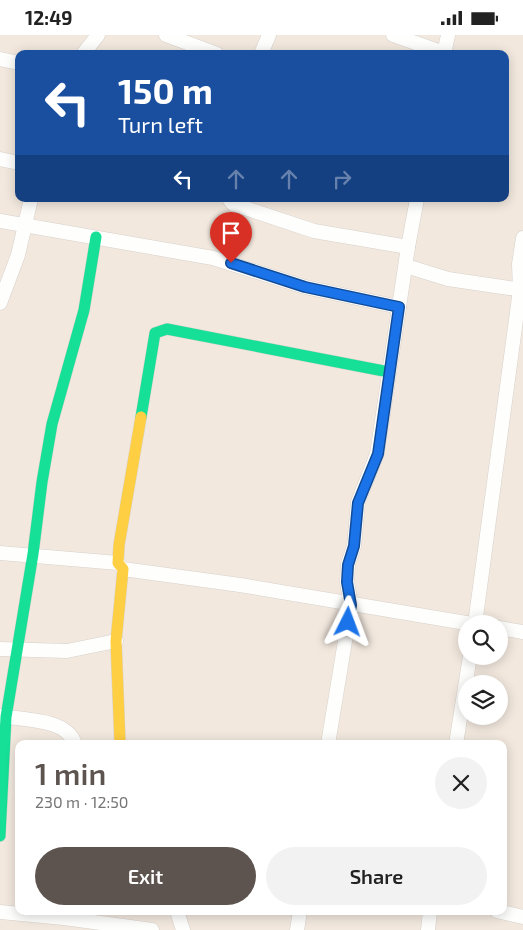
<!DOCTYPE html>
<html lang="en">
<head>
<meta charset="utf-8">
<style>
  body { margin:0; font-family:"Exo 2",sans-serif; background:#f2f2f2; color:#222; height:100vh; display:flex; flex-direction:column; font-size:19px; white-space:nowrap }
  * { box-sizing:border-box; margin:0 }
  p { font-size:16px; color:#767676 }
  .icon { flex:none; width:28px; height:28px; fill:none; stroke:currentColor; stroke-width:2; stroke-linecap:round; stroke-linejoin:round }
  .map { position:relative; flex:1; overflow:hidden }
  .panel { position:absolute; left:15px; top:705px; width:492px; height:175px; display:flex; flex-direction:column; background:#fff; border-radius:10px; box-shadow:0 2px 12px #0003 }
  .panel>* { flex:none }
  .banner { position:absolute; left:15px; top:15px; width:494px; height:152px; border-radius:10px; box-shadow:0 2px 12px #0003; background:#1a4fa0; color:#fff; overflow:hidden }
  .tools { position:absolute; left:458px; top:580px; display:grid; gap:10px }
  .tools a { display:grid; place-items:center; width:50px; height:50px; border-radius:50%; background:#fff; box-shadow:0 2px 12px #0003; font-size:25px }
  .pin { position:absolute; display:grid; place-items:center; width:42px; height:42px; color:#fff; margin:-51px -21px; border-radius:50% 50% 50% 0; rotate:-45deg; box-shadow:0 0 5px #0007 }
  .pin .icon { rotate:45deg }
  .me { position:absolute; width:55px; margin:-28px; rotate:3deg; stroke-linejoin:round; filter:drop-shadow(0 0 4px #0008) }
  .turn { display:flex; align-items:center; gap:18px; height:105px; padding:0 20px; font-size:22px }
  .turn .icon { width:65px; height:65px; stroke-width:2.5 }
  .turn b { display:block; font-size:35px; line-height:42px }
  .lanes { display:flex; align-items:center; height:48px; padding:0 20px; background:#0003; justify-content:center; gap:25px; direction:ltr }
  .lanes .off { opacity:.35 }
  .round { display:grid; place-items:center; flex:none; width:52px; height:52px; border-radius:26px; background:#f2f2f2 }
  .summary { display:flex; align-items:center; justify-content:space-between; height:85px; padding:0 20px }
  h1 { font-size:30px; font-weight:600; line-height:38px; color:#5d544f }
  .action { display:flex; gap:10px; margin-top:auto; padding:10px 20px }
  .action a { flex:1; height:58px; border-radius:30px; background:#5d544f; color:#fff; font-size:20px; font-weight:600; line-height:58px; text-align:center }
  .action a+a { background:#f2f2f2; color:#222 }
  .status { display:flex; justify-content:space-between; align-items:center; height:35px; padding:0 25px; background:#fff; direction:ltr }
  .status svg { height:14px; fill:currentColor }
  .map>svg:first-child { display:block }
  .residential { fill:#f2e8de; fill-rule:evenodd }
  .lines { fill:none; stroke-linecap:round; stroke-linejoin:round }
  .street-casing { stroke:#d7d1cb; stroke-width:15 }
  .fast-casing { stroke:#d9d2cb; stroke-width:12 }
  .slow-casing { stroke:#d9d2cb; stroke-width:12 }
  .street { stroke:#fefefd; stroke-width:14 }
  .fast { stroke:#16e098; stroke-width:11 }
  .slow { stroke:#ffcf43; stroke-width:11 }
  .route-casing { stroke:#114b97; stroke-width:12 }
  .route { stroke:#1a73e8; stroke-width:9 }
</style>
</head>
<body>
<div class="status"><b>12:49</b><svg viewBox="0 0 49 12"><path d="M0 12V9h3v3zM5 12V6h3v6zM10 12V3h3v9zM15 12V0h3v12zM26 1h20v11H26zM47 4h2v5h-2z"/></svg></div>
<div class="map">
<svg width="523" height="895" viewBox="0 0 523 895">
  <rect width="100%" height="100%" fill="#f9f5f0"/>
  <!-- residential -->
  <path class="residential" d="M0,0H523V895H0ZM19,19H505V164H19ZM466,589H499V621H466ZM466,649H499V681H466ZM19,709H504V876H19Z"/>
  <g class="lines">
    <!-- street casing -->
    <g class="street-casing">
      <g id="street">
        <polyline points="166,0 217,19"/>
        <polyline points="393,0 444,18"/>
        <polyline points="83,19 98,0"/>
        <polyline points="261,19 269,0"/>
        <polyline points="444,19 448,0"/>
        <polyline points="0,24 19,28"/>
        <polyline points="0,124 19,128"/>
        <polyline points="229,164 233,169 314,196 408,212"/>
        <polyline points="0,186 213,223 305,252 399,272"/>
        <polyline points="406,231 448,244 523,255"/>
        <polyline points="0,268 18,220 31,164"/>
        <polyline points="0,518 118,528"/>
        <polyline points="123,534 240,550 472,589"/>
        <polyline points="475,589 520,255 519,229 523,203"/>
        <polyline points="499,593 523,597"/>
        <polyline points="0,614 67,616 116,606"/>
        <path d="M0,681C22,685 67,683 75,709"/>
        <polyline points="328,709 351,570 347,547 348,529 354,511 358,467 377,419 408,212 417,164"/>
        <polyline points="456,709 470,621"/>
        <polyline points="177,876 183,895"/>
        <polyline points="497,876 523,882"/>
        <polyline points="0,877 64,883 152,895"/>
        <polyline points="297,895 300,876"/>
        <polyline points="428,895 430,876"/>
      </g>
    </g>
    <!-- fast casing -->
    <g class="fast-casing">
      <g id="fast">
        <polyline points="141,382 155,298 167,294 389,337"/>
        <polyline points="0,801 6,682 33,519 42,447 52,389 84,275 96,202"/>
      </g>
    </g>
    <!-- slow casing -->
    <g class="slow-casing">
      <polyline id="slow" points="120,709 116,606 123,534 118,528 119,510 141,382"/>
    </g>
    <!-- street -->
    <use href="#street" class="street"/>
    <!-- fast -->
    <use href="#fast" class="fast"/>
    <!-- slow -->
    <use href="#slow" class="slow"/>
  </g>
  <g class="lines">
    <!-- route casing -->
    <g class="route-casing">
      <polyline id="route" points="231,228 305,252 399,272 378,419 358,468 354,511 348,530 347,547 351,570 348,587"/>
    </g>
    <!-- route -->
    <use href="#route" class="route"/>
  </g>
</svg>
<div class="tools">
<a><svg class="icon" aria-label="search" viewBox="0 0 24 24"><circle cx="10" cy="10" r="6"/><path d="M15 15l6 6"/></svg></a>
<a><svg class="icon" aria-label="layers" viewBox="0 0 24 24"><path d="M12 4l9 5-9 5-9-5zM3 14l9 5 9-5"/></svg></a>
</div>
<div class="pin" style="left:231px;top:228px;background:#d93025"><svg class="icon" aria-label="arrive" viewBox="0 0 24 24"><path d="M6 21V4h12l-3 4 3 4H6"/></svg></div>
<svg class="me" style="left:348px;top:587px" viewBox="-20 -20 40 40"><path d="M0-17L14 15 0 8-14 15z" fill="#1a73e8" stroke="#fff" stroke-width="4"/></svg>
<div class="banner">
<div class="turn"><svg class="icon" aria-label="left" viewBox="0 0 24 24"><path d="M17 20v-9H6M10 6l-5 5 5 5"/></svg><div><b>150 m</b>Turn left</div></div>
<div class="lanes"><svg class="icon" aria-label="left" viewBox="0 0 24 24"><path d="M17 20v-9H6M10 6l-5 5 5 5"/></svg><svg class="icon off" aria-label="ahead" viewBox="0 0 24 24"><path d="M12 20V5M6 11l6-6 6 6"/></svg><svg class="icon off" aria-label="ahead" viewBox="0 0 24 24"><path d="M12 20V5M6 11l6-6 6 6"/></svg><svg class="icon off" aria-label="right" viewBox="0 0 24 24"><path d="M7 20v-9h11M14 6l5 5-5 5"/></svg></div>
</div>
<section class="panel">
<div class="summary"><div><h1>1 min</h1><p>230 m · 12:50</p></div><a class="round"><svg class="icon" aria-label="close" viewBox="0 0 24 24"><path d="M6 6l12 12M18 6L6 18"/></svg></a></div>
<div class="action"><a>Exit</a><a>Share</a></div>
</section>
</div>
</body>
</html>
